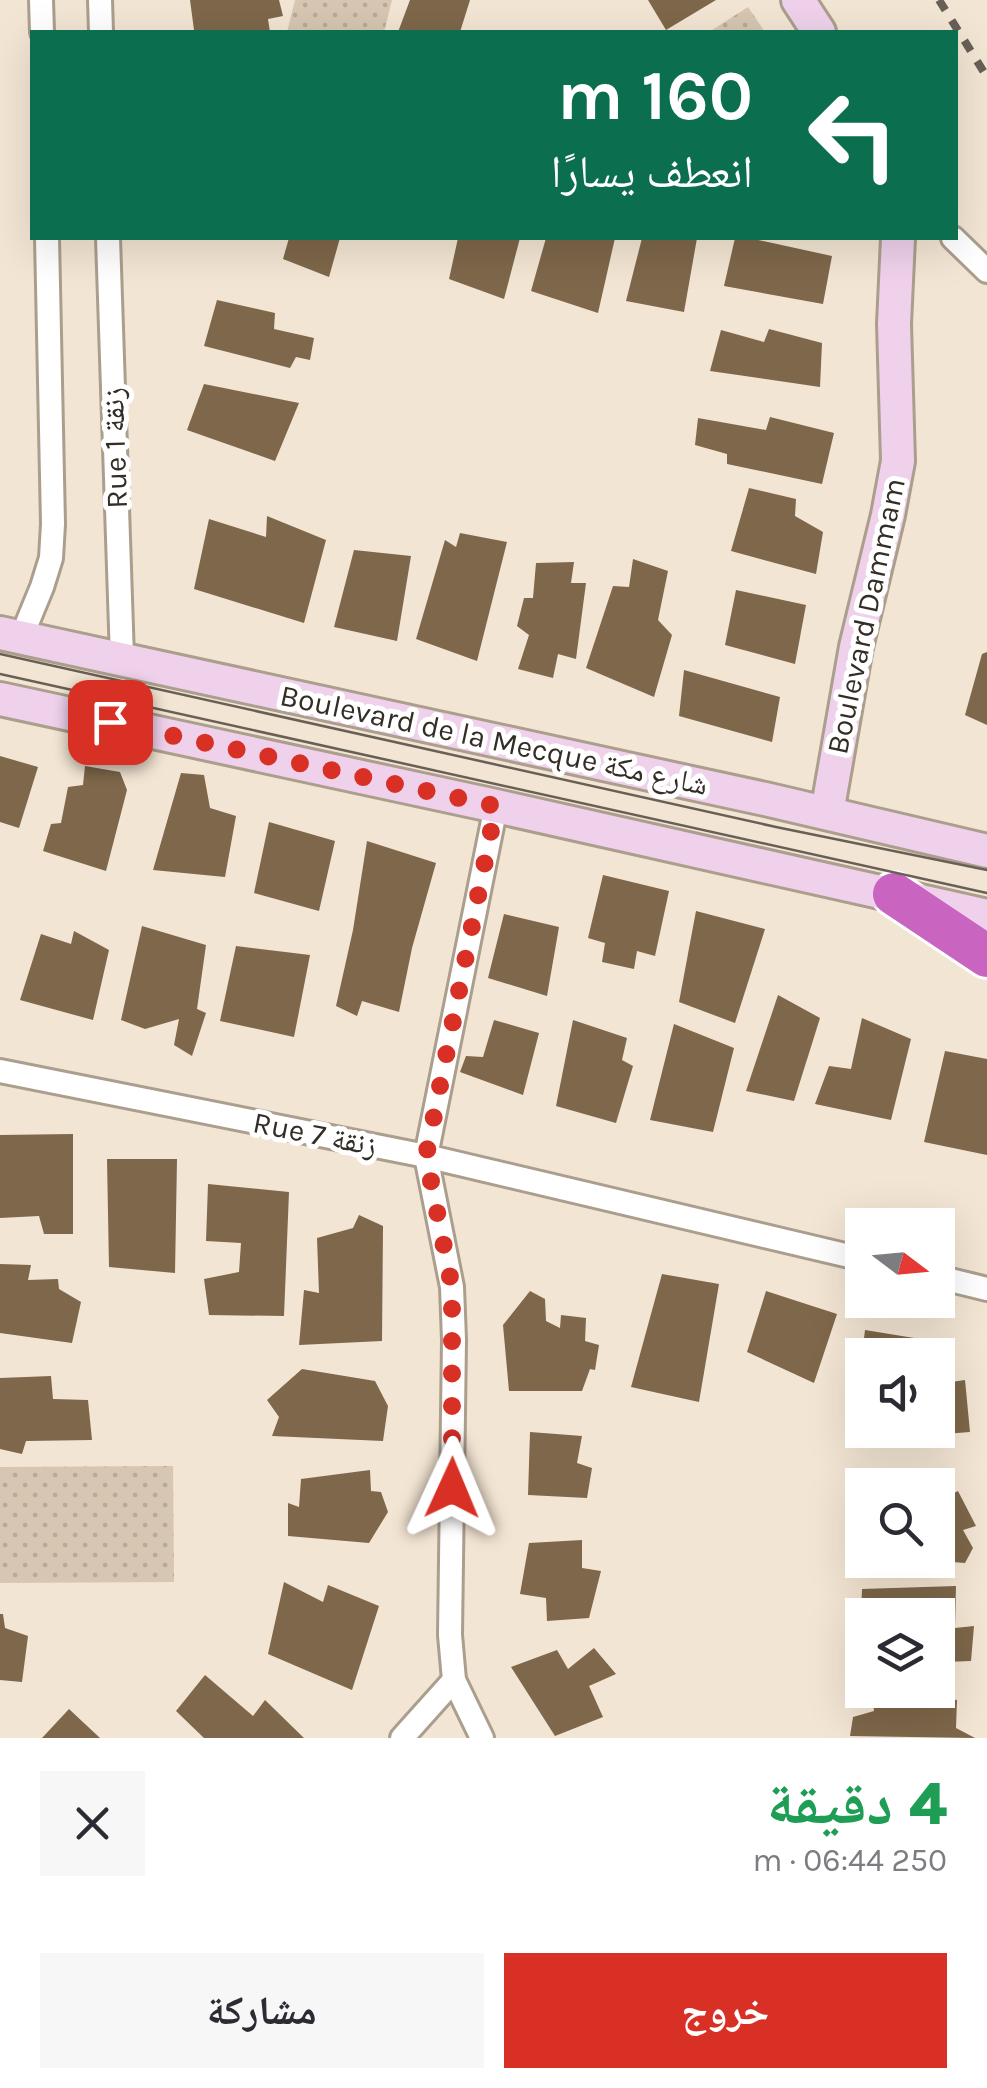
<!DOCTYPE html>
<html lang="ar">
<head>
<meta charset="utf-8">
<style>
  body { margin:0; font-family:Karla,"Noto Naskh Arabic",sans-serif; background:#f7f7f7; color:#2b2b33; direction:rtl; height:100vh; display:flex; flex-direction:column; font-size:38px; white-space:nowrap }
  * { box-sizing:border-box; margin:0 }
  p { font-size:32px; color:#7c7c81 }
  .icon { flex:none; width:55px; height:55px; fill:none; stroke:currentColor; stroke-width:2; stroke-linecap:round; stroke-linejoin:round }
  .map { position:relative; height:1738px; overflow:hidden; direction:ltr }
  .sheet { display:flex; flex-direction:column; background:#fff; flex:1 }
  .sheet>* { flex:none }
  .hud { position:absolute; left:30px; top:30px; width:928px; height:210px; border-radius:0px; box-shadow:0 10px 40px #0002; direction:rtl; background:#0b6e4f; color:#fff; overflow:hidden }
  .needle { width:65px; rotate:106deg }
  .fabs { position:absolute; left:845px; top:1208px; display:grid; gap:20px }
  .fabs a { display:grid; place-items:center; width:110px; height:110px; border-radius:0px; background:#fff; box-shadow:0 10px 40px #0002; font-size:50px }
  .pin { position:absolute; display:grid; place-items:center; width:85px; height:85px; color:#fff; margin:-42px; border-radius:20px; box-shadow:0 5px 15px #0006 }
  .me { position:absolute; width:110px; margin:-55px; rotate:1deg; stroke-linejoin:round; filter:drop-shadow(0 0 8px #0008) }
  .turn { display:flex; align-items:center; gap:35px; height:210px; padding:0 40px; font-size:45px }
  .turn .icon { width:130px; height:130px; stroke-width:2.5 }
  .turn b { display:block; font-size:70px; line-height:85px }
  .round { display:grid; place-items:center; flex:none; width:105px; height:105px; border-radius:0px; background:#f7f7f7 }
  .summary { display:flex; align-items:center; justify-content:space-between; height:170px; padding:0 40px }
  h1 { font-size:60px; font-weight:800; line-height:75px; color:#1e9e55 }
  .cta { display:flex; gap:20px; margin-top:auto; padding:20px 40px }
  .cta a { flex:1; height:115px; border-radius:0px; background:#d93025; color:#fff; font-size:40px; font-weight:800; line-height:115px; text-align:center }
  .cta a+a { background:#f7f7f7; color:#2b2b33 }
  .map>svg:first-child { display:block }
  .grass { fill:url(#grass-dots) }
  .building { fill:#7e674a }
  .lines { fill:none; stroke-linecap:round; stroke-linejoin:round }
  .street-casing { stroke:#ab9e8d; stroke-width:28 }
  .secondary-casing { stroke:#ab9e8d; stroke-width:38 }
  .highway-casing { stroke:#fff; stroke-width:48 }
  .street { stroke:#fff; stroke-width:22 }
  .secondary { stroke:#efd1ec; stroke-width:32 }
  .highway { stroke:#c965c1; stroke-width:42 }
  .tram { stroke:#686056; stroke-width:2.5 }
  .rail { stroke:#686056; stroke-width:8; stroke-dasharray:12 12; stroke-linecap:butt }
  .route { stroke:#d93025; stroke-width:18; stroke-dasharray:0 32.4 }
  .labels { text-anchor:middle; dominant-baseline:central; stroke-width:10; stroke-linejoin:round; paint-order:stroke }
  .street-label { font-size:30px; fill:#332d26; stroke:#fff }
</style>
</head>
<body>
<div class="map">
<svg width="987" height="1738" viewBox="0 0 987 1738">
  <defs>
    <pattern id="grass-dots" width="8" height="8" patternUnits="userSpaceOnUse" patternTransform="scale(2.5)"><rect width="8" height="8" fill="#d6c6b2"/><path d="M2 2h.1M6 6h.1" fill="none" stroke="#b8aa99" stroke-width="1.8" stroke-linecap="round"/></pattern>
  </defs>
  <rect width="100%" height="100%" fill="#f3e5d3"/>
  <!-- grass -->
  <g class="grass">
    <polygon points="295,0 392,0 384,32 287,32"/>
    <polygon points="748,7 765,32 709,32"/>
    <polygon points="173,1466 174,1582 0,1583 0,1467"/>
  </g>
  <!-- building -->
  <g class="building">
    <polygon points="190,0 279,0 283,16 268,19 270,32 194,30"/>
    <polygon points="410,0 470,0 460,32 398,32"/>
    <polygon points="648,0 716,0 666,30"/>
    <polygon points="289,238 340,238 329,277 283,259"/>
    <polygon points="458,238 520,238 504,299 449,279"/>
    <polygon points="546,238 615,238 598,313 531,291"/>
    <polygon points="642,238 697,238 684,312 626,301"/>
    <polygon points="735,238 749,238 832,256 823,304 724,286"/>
    <polygon points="217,300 275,313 274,329 314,338 310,360 296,357 290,368 204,346"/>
    <polygon points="769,329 822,343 820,387 710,371 721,330 764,342"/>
    <polygon points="204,384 299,403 275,461 187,430"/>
    <polygon points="770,417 834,433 822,484 727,464 727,454 695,445 698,418 766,430"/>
    <polygon points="749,488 796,499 795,516 823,532 816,574 731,551"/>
    <polygon points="267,516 326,540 304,623 194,589 209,519 266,537"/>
    <polygon points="460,533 507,542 477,661 416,639 445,540 456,547"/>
    <polygon points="354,550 411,556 397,641 334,627"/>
    <polygon points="633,559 668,571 658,620 672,635 654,697 586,668 613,586 629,587"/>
    <polygon points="574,562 571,583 586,583 576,659 558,654 553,678 518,669 529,635 517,626 524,598 533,598 536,563"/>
    <polygon points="736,590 806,605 795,664 725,645"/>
    <polygon points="987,652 987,725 965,715 982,654"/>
    <polygon points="684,670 780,697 772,742 679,716"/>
    <polygon points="0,756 38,767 19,828 0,822"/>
    <polygon points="85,766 120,772 127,790 106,871 43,851 51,824 61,823 68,787 83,785"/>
    <polygon points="181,773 204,775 210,808 236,816 225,877 153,870"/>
    <polygon points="269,822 335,841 319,911 254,893"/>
    <polygon points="367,841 436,863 412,948 399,1012 362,1001 357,1016 336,1006 353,930"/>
    <polygon points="603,875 669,891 655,956 637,951 634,969 602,962 605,943 588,938"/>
    <polygon points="696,911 765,929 735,1023 679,1002"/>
    <polygon points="504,914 559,927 547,996 488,978"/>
    <polygon points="142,926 206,945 197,1009 206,1013 192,1056 174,1045 179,1019 145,1029 121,1020"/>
    <polygon points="74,931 109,950 93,1020 20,1000 41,934 71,944"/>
    <polygon points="236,946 310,955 294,1037 220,1021"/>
    <polygon points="778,995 820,1018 794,1101 746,1091"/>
    <polygon points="862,1018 911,1039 891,1120 815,1104 829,1066 851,1069"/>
    <polygon points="494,1020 539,1033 523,1095 460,1072 466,1056 483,1057"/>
    <polygon points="573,1020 627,1038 622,1060 633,1066 616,1123 556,1106"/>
    <polygon points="674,1024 734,1048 713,1132 650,1120"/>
    <polygon points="945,1051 987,1059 987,1155 924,1142"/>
    <polygon points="73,1134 73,1234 44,1234 39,1216 0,1218 0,1135"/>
    <polygon points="107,1159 177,1159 175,1273 109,1267"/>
    <polygon points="208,1184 289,1192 284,1316 209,1315 204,1279 239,1272 241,1243 206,1241"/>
    <polygon points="359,1215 383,1226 382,1341 299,1345 304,1290 319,1293 317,1238 353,1228"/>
    <polygon points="0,1264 31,1265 28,1280 58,1279 59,1289 81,1302 72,1343 0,1333"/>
    <polygon points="662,1274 719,1284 699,1402 631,1387"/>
    <polygon points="530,1291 545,1299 546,1321 560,1328 561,1315 586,1318 585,1341 599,1345 595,1370 590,1369 582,1391 509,1391 503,1325"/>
    <polygon points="766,1291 837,1314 814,1383 747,1352"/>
    <polygon points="865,1330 951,1344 951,1382 965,1380 970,1432 893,1438 894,1430 938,1430 938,1355 862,1355"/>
    <polygon points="302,1369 375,1381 388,1406 383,1441 272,1436 279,1417 267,1400"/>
    <polygon points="51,1376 53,1399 88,1400 92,1440 26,1441 22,1454 0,1449 0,1378"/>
    <polygon points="530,1432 582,1436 577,1463 592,1468 587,1498 528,1495"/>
    <polygon points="370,1470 371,1491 381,1492 388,1512 369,1543 288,1536 288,1503 299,1507 301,1479"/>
    <polygon points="904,1473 912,1485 891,1485"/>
    <polygon points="938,1490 944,1498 958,1491 976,1526 963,1530 973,1548 965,1563 940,1561 938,1549"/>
    <polygon points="582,1540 582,1568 601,1571 589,1618 547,1621 546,1598 520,1594 529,1543"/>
    <polygon points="862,1560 915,1560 915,1568 857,1568"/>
    <polygon points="284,1582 323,1602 328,1585 379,1606 352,1690 268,1654"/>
    <polygon points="956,1586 955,1628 974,1626 971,1661 945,1662 947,1680 938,1679 938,1615 861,1615 862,1589"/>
    <polygon points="0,1614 3,1614 5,1628 28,1636 22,1682 0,1680"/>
    <polygon points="594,1648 616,1674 589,1686 603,1717 555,1736 511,1667 557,1650 568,1669"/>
    <polygon points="205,1675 253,1716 265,1700 304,1738 204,1738 176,1711"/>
    <polygon points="872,1691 901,1699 905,1693 957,1700 956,1728 975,1738 850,1736 853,1717 874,1711"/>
    <polygon points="69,1709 100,1738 42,1738"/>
  </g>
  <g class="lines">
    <!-- street casing -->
    <g class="street-casing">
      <g id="street">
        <polyline points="41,0 42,32"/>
        <polyline points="100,0 101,32"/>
        <polyline points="108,238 122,658"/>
        <polyline points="953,238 987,271"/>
        <polyline points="21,638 42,587 51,558 53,524 47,238"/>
        <polyline points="0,1071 426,1156 862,1259"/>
        <polyline points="938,1277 987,1289"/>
        <polyline points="402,1738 454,1680"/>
        <polyline points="482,1738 454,1680 450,1635 454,1340 452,1287 426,1156 496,806"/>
      </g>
    </g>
    <!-- secondary casing -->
    <g class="secondary-casing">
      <g id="secondary">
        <polyline points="798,0 819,32"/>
        <polyline points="0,633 765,799 987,851"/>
        <polyline points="0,699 496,806 987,916"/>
        <polyline points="827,813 856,647 888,515 898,461 894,324 898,238"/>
      </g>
    </g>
    <!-- highway casing -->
    <g class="highway-casing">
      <polyline id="highway" points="894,894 987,956"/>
    </g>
    <!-- street -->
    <use href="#street" class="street"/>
    <!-- secondary -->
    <use href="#secondary" class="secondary"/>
    <!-- highway -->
    <use href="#highway" class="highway"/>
    <!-- tram -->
    <g class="tram">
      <polyline points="0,654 776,827 987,870"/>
      <polyline points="0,674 987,893"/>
    </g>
    <!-- rail -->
    <polyline class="rail" points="939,0 987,77"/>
  </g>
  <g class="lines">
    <!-- route -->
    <polyline class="route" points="110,722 496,806 426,1156 452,1287 452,1488"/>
  </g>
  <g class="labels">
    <!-- street labels -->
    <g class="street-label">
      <text transform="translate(115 448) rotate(-92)">Rue 1 زنقة</text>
      <text transform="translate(866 616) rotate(-78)">Boulevard Dammam</text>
      <text transform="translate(494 740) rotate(12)">Boulevard de la Mecque شارع مكة</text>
      <text transform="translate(315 1134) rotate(11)">Rue 7 زنقة</text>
    </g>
  </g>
</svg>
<div class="fabs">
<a><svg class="needle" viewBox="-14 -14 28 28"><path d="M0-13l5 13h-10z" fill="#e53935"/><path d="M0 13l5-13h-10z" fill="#7c7c81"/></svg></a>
<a><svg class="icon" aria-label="sound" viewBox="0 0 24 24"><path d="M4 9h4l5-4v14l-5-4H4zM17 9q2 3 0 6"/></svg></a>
<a><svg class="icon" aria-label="search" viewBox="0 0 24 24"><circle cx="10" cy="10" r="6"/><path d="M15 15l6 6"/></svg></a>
<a><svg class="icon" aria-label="layers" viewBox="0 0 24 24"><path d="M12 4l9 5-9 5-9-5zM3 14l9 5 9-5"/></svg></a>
</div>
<div class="pin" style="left:110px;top:722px;background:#d93025"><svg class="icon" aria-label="arrive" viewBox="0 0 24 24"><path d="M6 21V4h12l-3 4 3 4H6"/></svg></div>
<svg class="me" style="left:452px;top:1488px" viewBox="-20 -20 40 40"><path d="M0-17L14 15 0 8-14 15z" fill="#d93025" stroke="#fff" stroke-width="4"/></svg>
<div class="hud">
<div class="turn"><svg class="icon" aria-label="left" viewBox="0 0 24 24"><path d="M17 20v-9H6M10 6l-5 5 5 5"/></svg><div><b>160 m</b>انعطف يسارًا</div></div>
</div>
</div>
<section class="sheet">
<div class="summary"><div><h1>4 دقيقة</h1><p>250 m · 06:44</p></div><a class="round"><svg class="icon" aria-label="close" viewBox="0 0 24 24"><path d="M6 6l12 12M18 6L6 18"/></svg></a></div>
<div class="cta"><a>خروج</a><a>مشاركة</a></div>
</section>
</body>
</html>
